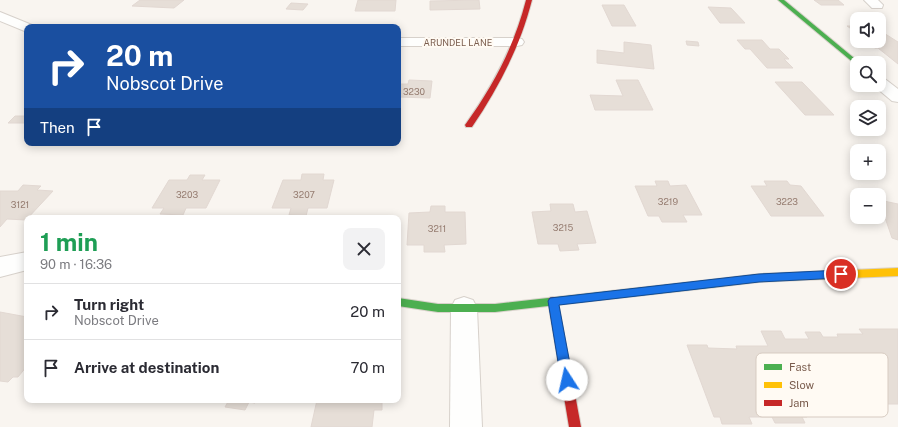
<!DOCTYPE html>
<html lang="en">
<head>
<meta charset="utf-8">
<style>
  body { margin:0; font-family:"Public Sans",sans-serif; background:#f2f2f3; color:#2b2b33; height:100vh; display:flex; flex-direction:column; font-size:15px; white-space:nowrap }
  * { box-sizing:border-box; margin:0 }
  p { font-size:13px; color:#7c7c81 }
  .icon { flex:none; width:22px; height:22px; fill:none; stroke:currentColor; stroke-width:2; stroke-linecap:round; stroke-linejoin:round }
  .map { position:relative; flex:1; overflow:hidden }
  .details { position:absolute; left:24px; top:215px; width:377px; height:188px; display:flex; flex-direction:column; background:#fff; border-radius:8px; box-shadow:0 2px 10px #0003 }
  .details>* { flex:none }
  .banner { position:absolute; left:24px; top:24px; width:377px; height:122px; border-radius:8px; box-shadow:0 2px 10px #0003; background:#1a4fa0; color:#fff; overflow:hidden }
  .controls { position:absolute; left:850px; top:12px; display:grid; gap:8px }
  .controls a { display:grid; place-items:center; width:36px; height:36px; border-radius:8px; background:#fff; box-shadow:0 2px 10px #0003; font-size:20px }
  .pin { position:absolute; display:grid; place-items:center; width:34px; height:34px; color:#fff; margin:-17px; border:2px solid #fff; border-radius:50%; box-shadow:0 1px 4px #0007 }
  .me { position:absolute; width:44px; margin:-22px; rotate:350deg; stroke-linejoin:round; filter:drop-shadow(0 0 3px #0008) }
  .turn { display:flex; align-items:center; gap:14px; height:84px; padding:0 16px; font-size:18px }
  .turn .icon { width:52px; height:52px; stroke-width:2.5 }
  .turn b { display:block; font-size:28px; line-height:34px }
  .then { display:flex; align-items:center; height:38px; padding:0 16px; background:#0003; gap:8px; font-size:15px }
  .round { display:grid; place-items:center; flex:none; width:42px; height:42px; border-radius:8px; background:#f2f2f3 }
  .summary { display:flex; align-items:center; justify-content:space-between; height:68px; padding:0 16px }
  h1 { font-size:24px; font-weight:700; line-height:30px; color:#1e9e55 }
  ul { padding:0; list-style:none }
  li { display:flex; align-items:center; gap:12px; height:56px; padding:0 16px; border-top:1px solid #e1e1e2 }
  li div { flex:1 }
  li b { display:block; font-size:15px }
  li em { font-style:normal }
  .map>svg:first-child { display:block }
  .building { fill:#e6ded7; stroke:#e2d8d2 }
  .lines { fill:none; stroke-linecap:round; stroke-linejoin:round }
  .street-casing { stroke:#d7d1cb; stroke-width:2 }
  .fast-casing { stroke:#d9d2cb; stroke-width:2 }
  .slow-casing { stroke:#d9d2cb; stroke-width:2 }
  .jam-casing { stroke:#d9d2cb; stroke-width:2 }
  .street { fill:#fefefd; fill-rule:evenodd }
  .fast { fill:#4caf50; fill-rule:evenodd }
  .slow { fill:#ffc107; fill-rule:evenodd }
  .jam { fill:#c62828; fill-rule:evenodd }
  .route { fill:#1a73e8; stroke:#114b97 }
  .labels { text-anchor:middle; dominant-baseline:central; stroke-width:4; stroke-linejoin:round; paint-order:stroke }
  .far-street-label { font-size:9px; fill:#7a5c4d; stroke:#fffaf3 }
  .number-label { font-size:9px; fill:#977e72 }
  .key { fill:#fffaf3; stroke:#d7cbc1; stroke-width:1 }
  .key-label { font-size:11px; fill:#7a5c4d }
</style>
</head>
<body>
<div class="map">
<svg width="898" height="427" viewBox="0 0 898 427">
  <rect width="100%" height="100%" fill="#f9f5f0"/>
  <!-- building -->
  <g class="building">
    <polygon points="140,0 184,0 174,8 132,6"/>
    <polygon points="358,0 396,0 395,11 355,11"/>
    <polygon points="479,0 480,9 430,10 430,1"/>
    <polygon points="814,0 838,0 844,5 821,5"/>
    <polygon points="291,3 308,4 303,10 286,9"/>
    <polygon points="602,5 624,5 636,26 612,26"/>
    <polygon points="708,7 731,8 745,23 720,23"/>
    <polygon points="847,26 857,26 857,33"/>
    <polygon points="879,30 898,42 898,64 878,48 875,48 871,45 874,45 869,41 879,41"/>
    <polygon points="737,40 762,40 770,49 779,49 789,59 784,59 793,68 767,68 750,49 745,49"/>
    <polygon points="686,41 698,42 699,46 687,45"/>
    <polygon points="624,42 651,45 654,69 597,63 597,50 624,53"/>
    <polygon points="409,80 432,81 430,98 398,97 398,84 408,84"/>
    <polygon points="616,80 638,80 653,110 595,110 590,95 623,96"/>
    <polygon points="775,82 802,82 834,115 805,115"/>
    <polygon points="15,116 27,116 27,123 8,123"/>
    <polygon points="302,174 324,174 323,180 334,180 327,208 308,208 306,216 289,215 291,208 272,208 283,180 301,180"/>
    <polygon points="190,175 205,175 202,180 220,180 206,208 186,208 183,215 160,214 164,208 152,208 169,180 187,180"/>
    <polygon points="655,181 668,181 670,186 686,185 702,215 683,215 687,222 662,222 659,216 648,216 635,186 657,186"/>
    <polygon points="764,181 787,181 790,185 801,186 824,216 771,216 751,186 767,186"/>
    <polygon points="23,185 41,186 37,190 53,191 26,220 7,219 0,227 0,191 18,191"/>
    <polygon points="879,200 898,204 898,240 892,238"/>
    <polygon points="550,204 573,204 575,212 587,211 596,243 577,244 579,250 560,251 558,244 538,244 532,212 551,211"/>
    <polygon points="431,206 445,206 445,212 465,212 466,244 444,245 445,252 424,252 424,245 407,245 409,213 430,212"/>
    <polygon points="0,312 27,317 27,366 18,377 13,377 8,382 0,381"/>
    <polygon points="859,329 898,329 898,404 804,404 804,406 802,406 807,417 802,417 805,423 775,423 772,417 749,417 752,424 722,424 720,417 714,417 687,345 707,345 708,348 737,349 736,346 768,346 761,331 781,331 785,339 809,339 805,332 820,332 823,337 838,337 837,334 863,334"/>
    <polygon points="229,400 256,400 255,403 249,402 245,410 225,407"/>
    <polygon points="317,400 382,400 382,410 374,410 372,427 311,427"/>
  </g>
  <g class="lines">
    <!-- street casing -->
    <g class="street-casing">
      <g id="street">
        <polygon points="864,0 878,0 883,5 882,8 872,8"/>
        <polygon points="0,12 32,25 33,27 27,27 27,32 0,21"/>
        <polygon points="398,38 517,38 522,39 524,42 522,45 517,46 398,46"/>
        <polygon points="879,77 885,79 898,89 898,102 892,101 873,85 879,85"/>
        <polygon points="27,252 27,270 0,277 0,257"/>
        <polygon points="464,297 473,300 477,308 482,427 450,427 451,308 455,300"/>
      </g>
    </g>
    <!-- fast casing -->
    <g class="fast-casing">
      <g id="fast">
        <polygon points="778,0 784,0 860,63 855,64"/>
        <polygon points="717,279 721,280 722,283 721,286 717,287 495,312 438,312 398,306 398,298 438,304 495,304"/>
      </g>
    </g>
    <!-- slow casing -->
    <g class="slow-casing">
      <polygon id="slow" points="898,268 898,276 759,282 717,287 713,286 712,283 713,280 717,279 759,274"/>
    </g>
    <!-- jam casing -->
    <g class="jam-casing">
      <g id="jam">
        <path d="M526,0H532C520,47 499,87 472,127H466L465,125C493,86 514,47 526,0Z"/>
        <polygon points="553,297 557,298 558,301 581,427 569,427 548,301 549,298"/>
      </g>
    </g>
    <!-- street -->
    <use href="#street" class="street"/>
    <!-- fast -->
    <use href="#fast" class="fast"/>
    <!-- slow -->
    <use href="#slow" class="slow"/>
    <!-- jam -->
    <use href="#jam" class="jam"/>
  </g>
  <!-- route -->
  <polygon class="route" points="841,270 845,271 846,274 845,276 841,278 759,282 559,305 573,380 571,384 567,386 562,384 561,380 548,301 550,298 759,274"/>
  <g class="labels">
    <!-- far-street labels -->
    <g class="far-street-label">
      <text x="458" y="42">ARUNDEL LANE</text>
    </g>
    <!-- number labels -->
    <g class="number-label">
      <text x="414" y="91">3230</text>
      <text x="187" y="194">3203</text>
      <text x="304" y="194">3207</text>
      <text x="668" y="201">3219</text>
      <text x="787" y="201">3223</text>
      <text x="20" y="204">3121</text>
      <text x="563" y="227">3215</text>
      <text x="437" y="228">3211</text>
    </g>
  </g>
  <!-- legend -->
  <rect x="756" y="353" width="132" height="64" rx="6" class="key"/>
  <rect x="764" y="364" width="18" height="6" fill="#4caf50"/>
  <rect x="764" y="382" width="18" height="6" fill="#ffc107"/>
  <rect x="764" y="400" width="18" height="6" fill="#c62828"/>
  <g class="key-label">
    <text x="789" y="371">Fast</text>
    <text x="789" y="389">Slow</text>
    <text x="789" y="407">Jam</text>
  </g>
</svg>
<div class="controls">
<a><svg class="icon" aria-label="sound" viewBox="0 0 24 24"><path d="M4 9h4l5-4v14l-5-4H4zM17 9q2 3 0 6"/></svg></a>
<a><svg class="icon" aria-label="search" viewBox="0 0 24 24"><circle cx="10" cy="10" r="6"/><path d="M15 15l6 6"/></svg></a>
<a><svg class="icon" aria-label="layers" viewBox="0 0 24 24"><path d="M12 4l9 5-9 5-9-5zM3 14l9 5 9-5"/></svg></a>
<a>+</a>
<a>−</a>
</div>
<div class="pin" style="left:841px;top:274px;background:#d93025"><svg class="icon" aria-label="arrive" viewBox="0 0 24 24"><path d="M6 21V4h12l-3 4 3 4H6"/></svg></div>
<svg class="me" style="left:567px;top:380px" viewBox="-20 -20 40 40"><circle r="19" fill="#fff"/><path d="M0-13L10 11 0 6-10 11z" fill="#1a73e8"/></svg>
<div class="banner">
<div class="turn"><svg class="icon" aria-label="right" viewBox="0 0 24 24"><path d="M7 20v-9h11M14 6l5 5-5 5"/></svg><div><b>20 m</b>Nobscot Drive</div></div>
<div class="then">Then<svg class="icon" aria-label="arrive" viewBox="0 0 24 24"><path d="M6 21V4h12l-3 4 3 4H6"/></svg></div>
</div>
<section class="details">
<div class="summary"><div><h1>1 min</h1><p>90 m · 16:36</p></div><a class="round"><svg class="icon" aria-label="close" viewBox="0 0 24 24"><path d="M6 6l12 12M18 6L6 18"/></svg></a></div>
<ul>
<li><svg class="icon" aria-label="right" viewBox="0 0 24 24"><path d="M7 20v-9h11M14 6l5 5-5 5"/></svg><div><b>Turn right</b><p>Nobscot Drive</p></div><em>20 m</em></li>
<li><svg class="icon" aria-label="arrive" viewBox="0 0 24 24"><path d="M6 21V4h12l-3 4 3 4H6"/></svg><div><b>Arrive at destination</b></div><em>70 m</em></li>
</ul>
</section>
</div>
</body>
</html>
